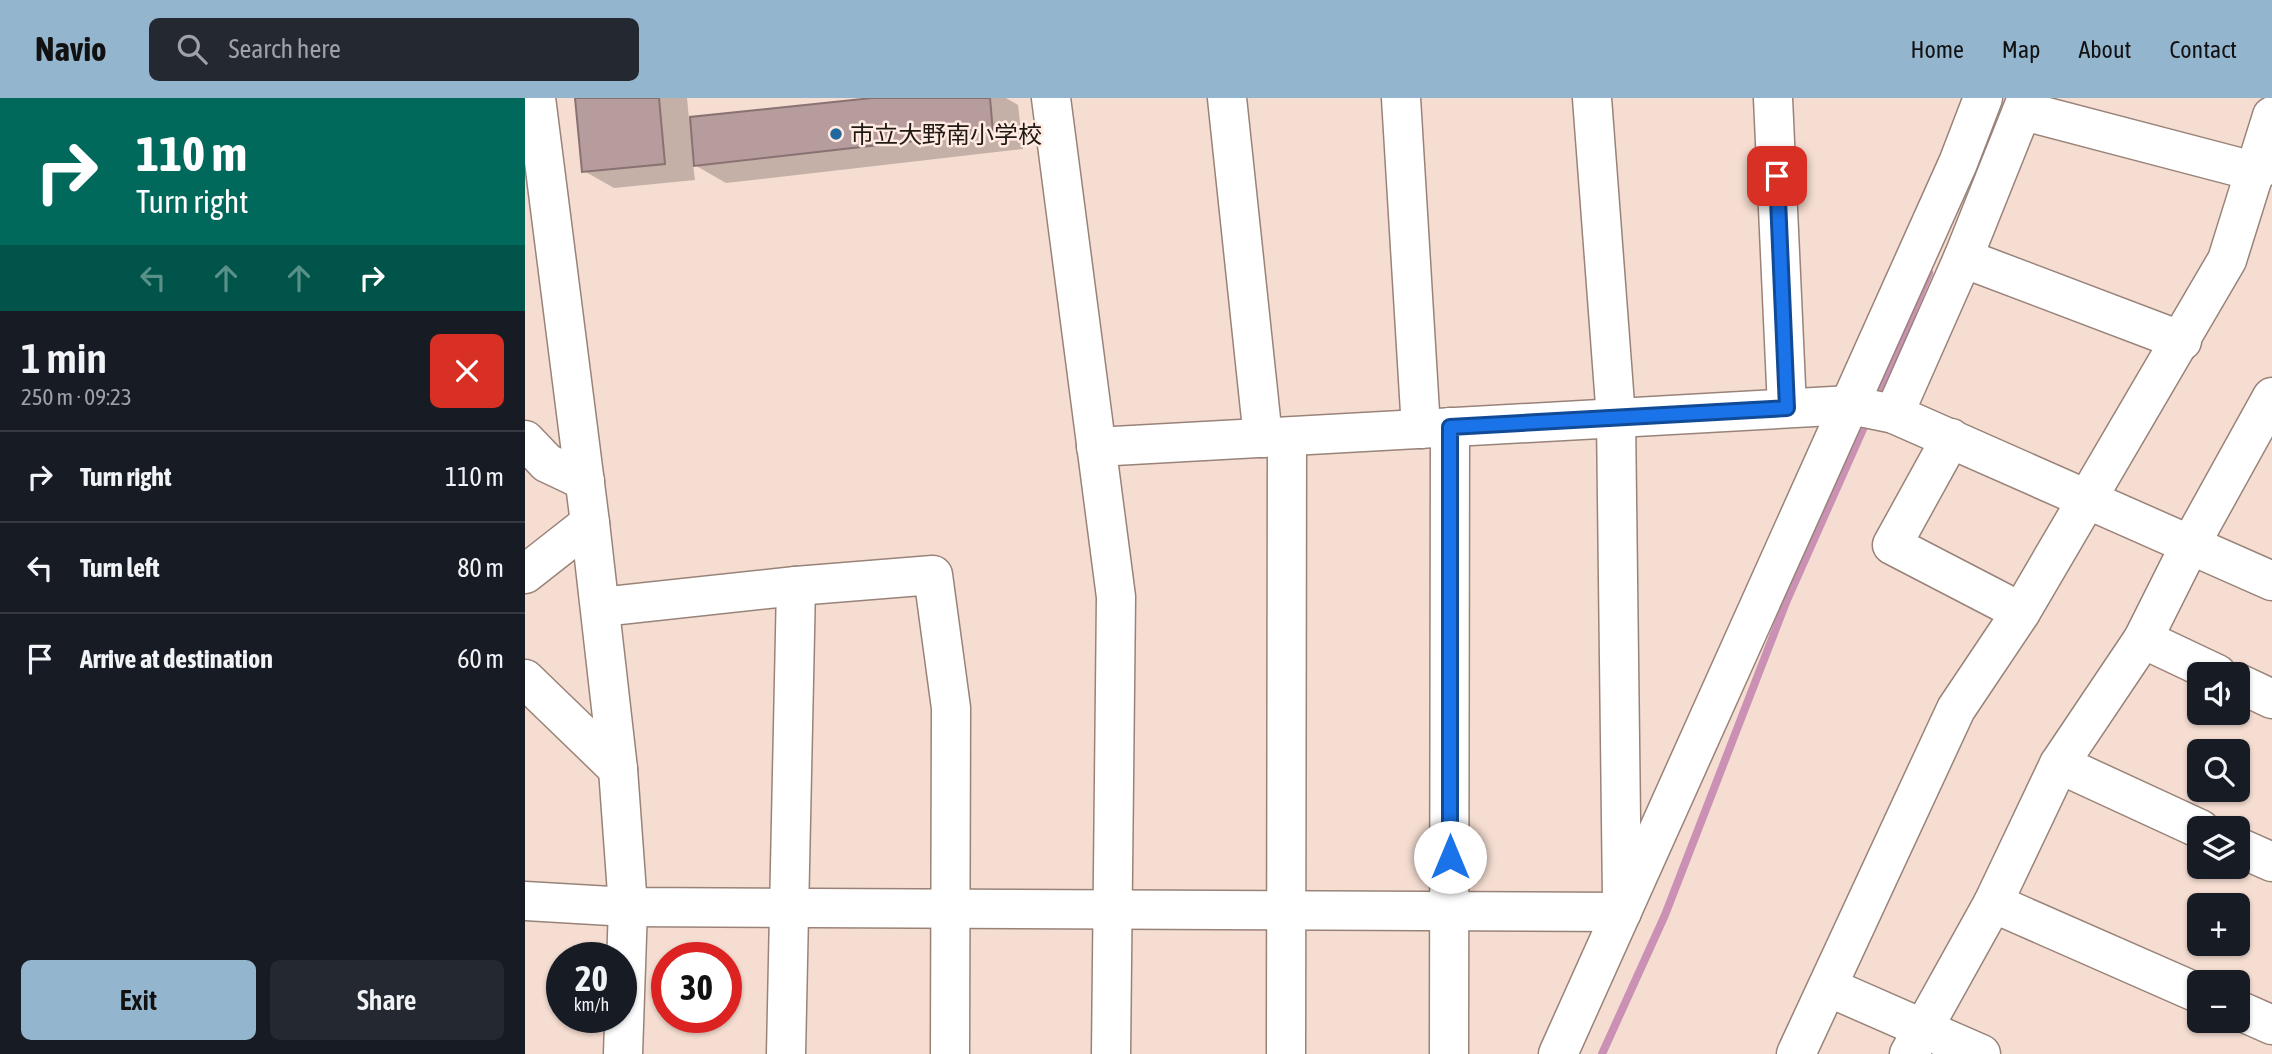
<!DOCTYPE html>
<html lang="en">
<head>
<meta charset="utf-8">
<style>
  body { margin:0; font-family:"Asap Condensed","Noto Sans JP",sans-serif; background:#242831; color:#f1f3f6; height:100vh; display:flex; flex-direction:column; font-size:26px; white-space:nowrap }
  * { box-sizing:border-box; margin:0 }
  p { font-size:23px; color:#9ea1a6 }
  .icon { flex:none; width:38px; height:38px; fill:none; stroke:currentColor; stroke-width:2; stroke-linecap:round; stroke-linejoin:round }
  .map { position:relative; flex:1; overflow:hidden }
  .panel { display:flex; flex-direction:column; background:#171b24; width:525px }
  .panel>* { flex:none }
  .guide { background:#00695c; color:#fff; overflow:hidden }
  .controls { position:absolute; left:1662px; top:564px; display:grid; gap:14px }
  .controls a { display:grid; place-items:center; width:63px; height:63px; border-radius:10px; background:#171b24; box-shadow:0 2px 5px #0004; font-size:35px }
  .speed { position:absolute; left:21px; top:844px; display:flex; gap:14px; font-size:35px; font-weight:700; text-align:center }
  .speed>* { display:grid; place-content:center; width:91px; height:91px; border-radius:50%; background:#171b24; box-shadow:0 2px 5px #0004; line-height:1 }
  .speed small { font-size:18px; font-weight:400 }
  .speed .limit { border:10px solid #d22; background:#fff; color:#111 }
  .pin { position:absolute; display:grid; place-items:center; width:60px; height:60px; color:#fff; margin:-30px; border-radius:14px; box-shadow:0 4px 10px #0006 }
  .me { position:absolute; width:77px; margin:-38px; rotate:0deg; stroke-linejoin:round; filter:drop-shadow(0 0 5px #0008) }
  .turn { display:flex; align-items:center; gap:24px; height:147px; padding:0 21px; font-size:32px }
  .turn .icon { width:91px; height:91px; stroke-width:2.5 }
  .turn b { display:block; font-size:49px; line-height:60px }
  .lanes { display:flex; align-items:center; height:66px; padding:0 21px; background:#0003; justify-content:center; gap:35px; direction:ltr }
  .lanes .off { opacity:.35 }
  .round { display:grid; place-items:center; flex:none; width:74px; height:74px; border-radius:10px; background:#242831 }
  .overview { display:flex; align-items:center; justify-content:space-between; height:119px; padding:0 21px }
  h1 { font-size:42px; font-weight:600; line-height:52px }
  .cta { display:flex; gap:14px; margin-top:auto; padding:14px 21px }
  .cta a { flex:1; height:80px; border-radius:10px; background:#94b5ce; color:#111; font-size:28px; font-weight:600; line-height:80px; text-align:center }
  .cta a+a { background:#242831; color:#f1f3f6 }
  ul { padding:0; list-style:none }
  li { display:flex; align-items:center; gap:21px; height:91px; padding:0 21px; border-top:2px solid #363941 }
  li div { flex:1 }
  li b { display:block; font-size:26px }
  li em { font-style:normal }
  header { display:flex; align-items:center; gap:42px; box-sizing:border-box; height:98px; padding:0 35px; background:#94b5ce; color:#111 }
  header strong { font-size:33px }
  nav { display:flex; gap:38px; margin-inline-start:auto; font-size:24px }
  .search { width:490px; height:63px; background:#242831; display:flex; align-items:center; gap:18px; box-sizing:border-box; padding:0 24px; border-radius:10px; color:#9ea1a6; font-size:26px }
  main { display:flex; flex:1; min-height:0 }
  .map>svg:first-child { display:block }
  .shadow { fill:#0003 }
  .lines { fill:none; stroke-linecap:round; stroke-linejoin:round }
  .stream { stroke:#ca91b4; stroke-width:8 }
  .building { fill:#b79c9e; stroke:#8a7172; stroke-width:2 }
  .minor-casing { stroke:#998379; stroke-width:41 }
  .minor { stroke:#fff; stroke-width:38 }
  .route-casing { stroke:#114b97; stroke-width:18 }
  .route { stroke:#1a73e8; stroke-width:12 }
  .poi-dot { fill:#23699d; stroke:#ffebe2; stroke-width:2.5 }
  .labels { text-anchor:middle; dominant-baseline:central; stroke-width:5; stroke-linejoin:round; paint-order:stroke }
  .poi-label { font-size:24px; fill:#201814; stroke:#ffebe2; text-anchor:start }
</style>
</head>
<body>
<header>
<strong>Navio</strong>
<div class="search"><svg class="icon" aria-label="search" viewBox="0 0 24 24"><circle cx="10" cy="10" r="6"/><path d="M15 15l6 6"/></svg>Search here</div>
<nav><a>Home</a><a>Map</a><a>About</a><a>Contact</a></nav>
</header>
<main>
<section class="panel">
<div class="guide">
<div class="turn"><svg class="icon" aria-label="right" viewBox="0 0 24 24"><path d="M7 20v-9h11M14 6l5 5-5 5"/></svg><div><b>110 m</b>Turn right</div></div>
<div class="lanes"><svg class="icon off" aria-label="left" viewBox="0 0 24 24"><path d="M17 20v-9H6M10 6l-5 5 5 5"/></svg><svg class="icon off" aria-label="ahead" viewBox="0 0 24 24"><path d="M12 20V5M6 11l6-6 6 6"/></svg><svg class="icon off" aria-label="ahead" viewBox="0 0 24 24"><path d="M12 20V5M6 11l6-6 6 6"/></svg><svg class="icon" aria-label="right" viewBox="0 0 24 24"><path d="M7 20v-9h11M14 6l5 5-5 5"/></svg></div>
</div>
<div class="overview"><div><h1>1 min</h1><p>250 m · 09:23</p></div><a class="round" style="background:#d93025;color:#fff"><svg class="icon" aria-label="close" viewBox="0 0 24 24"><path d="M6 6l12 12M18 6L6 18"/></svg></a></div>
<ul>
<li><svg class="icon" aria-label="right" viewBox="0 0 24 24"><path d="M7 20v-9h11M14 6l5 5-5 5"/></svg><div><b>Turn right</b></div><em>110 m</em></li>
<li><svg class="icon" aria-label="left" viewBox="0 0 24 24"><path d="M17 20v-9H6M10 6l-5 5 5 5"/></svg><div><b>Turn left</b></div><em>80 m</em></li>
<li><svg class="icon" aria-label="arrive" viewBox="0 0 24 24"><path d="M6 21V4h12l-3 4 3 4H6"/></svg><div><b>Arrive at destination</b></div><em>60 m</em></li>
</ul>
<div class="cta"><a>Exit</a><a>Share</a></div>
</section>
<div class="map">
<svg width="1747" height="956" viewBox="0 0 1747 956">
  <rect width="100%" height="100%" fill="#f5ddd1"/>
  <!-- shadow -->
  <polygon class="shadow" points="52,0 162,0 164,21 363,0 481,0 493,7 498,51 201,85 168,66 170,82 89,90 59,73"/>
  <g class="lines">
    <!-- stream -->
    <g class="stream">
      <polyline points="1351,301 1404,175"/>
      <polyline points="1077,956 1140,817 1262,502 1343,320"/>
    </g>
  </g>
  <!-- building -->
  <g class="building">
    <polygon points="50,0 134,0 140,66 57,74"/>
    <polygon points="347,0 465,0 468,34 169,68 165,19"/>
  </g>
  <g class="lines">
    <!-- minor casing -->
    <g class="minor-casing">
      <g id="minor">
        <polyline points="526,0 591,499 586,956"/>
        <polyline points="702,0 738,340"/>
        <polyline points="876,0 896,331"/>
        <polyline points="1067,0 1091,320 1097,802"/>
        <polyline points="1248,0 1262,310"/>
        <polyline points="1499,13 1732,74"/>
        <polyline points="1438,160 1657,243"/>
        <polyline points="1369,316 1438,160 1502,0"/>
        <polyline points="1426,340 1367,447 1496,514"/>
        <polyline points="0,342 22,365 60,383"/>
        <polyline points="571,349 1325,307 1369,316 1747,483"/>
        <polyline points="65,425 93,671 103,809 98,956"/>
        <polyline points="0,476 65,425 11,0"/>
        <polyline points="76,509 271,488 408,477 426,610 425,956"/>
        <polyline points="1618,541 1692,576"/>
        <polyline points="0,581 93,671"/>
        <polyline points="1713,585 1747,601"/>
        <polyline points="1534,666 1675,731"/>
        <polyline points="1713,749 1747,764"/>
        <polyline points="0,803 103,809 1097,814"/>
        <polyline points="1468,805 1675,896"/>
        <polyline points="1303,889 1456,956"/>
        <polyline points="1713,912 1747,927"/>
        <polyline points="261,956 271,488"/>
        <polyline points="761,956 762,339"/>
        <polyline points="924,956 925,329"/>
        <polyline points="1033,956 1433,65 1458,0"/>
        <polyline points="1271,956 1431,611 1496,514 1702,162 1747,18"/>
        <polyline points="1384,956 1468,805 1534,666 1618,541 1665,447 1747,299"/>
      </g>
    </g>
    <!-- minor -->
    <use href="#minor" class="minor"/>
  </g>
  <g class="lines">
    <!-- route casing -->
    <g class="route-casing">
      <polyline id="route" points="925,759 925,329 1262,310 1252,78"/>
    </g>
    <!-- route -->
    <use href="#route" class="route"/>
  </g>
  <!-- markers -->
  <circle class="poi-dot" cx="311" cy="36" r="7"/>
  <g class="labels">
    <!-- poi labels -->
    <g class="poi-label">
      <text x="325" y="36">市立大野南小学校</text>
    </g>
  </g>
</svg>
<div class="controls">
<a><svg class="icon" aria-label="sound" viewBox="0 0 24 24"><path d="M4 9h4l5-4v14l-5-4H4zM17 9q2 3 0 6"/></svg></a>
<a><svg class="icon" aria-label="search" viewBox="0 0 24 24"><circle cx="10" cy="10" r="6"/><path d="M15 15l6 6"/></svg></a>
<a><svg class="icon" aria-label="layers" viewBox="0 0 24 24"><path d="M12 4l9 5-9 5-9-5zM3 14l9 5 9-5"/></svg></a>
<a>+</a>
<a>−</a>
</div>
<div class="speed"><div>20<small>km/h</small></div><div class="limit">30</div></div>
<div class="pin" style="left:1252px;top:78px;background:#d93025"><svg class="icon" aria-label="arrive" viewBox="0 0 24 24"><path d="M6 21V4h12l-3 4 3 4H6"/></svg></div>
<svg class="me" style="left:925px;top:759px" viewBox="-20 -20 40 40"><circle r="19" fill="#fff"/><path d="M0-13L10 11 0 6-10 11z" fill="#1a73e8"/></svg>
</div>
</main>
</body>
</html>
